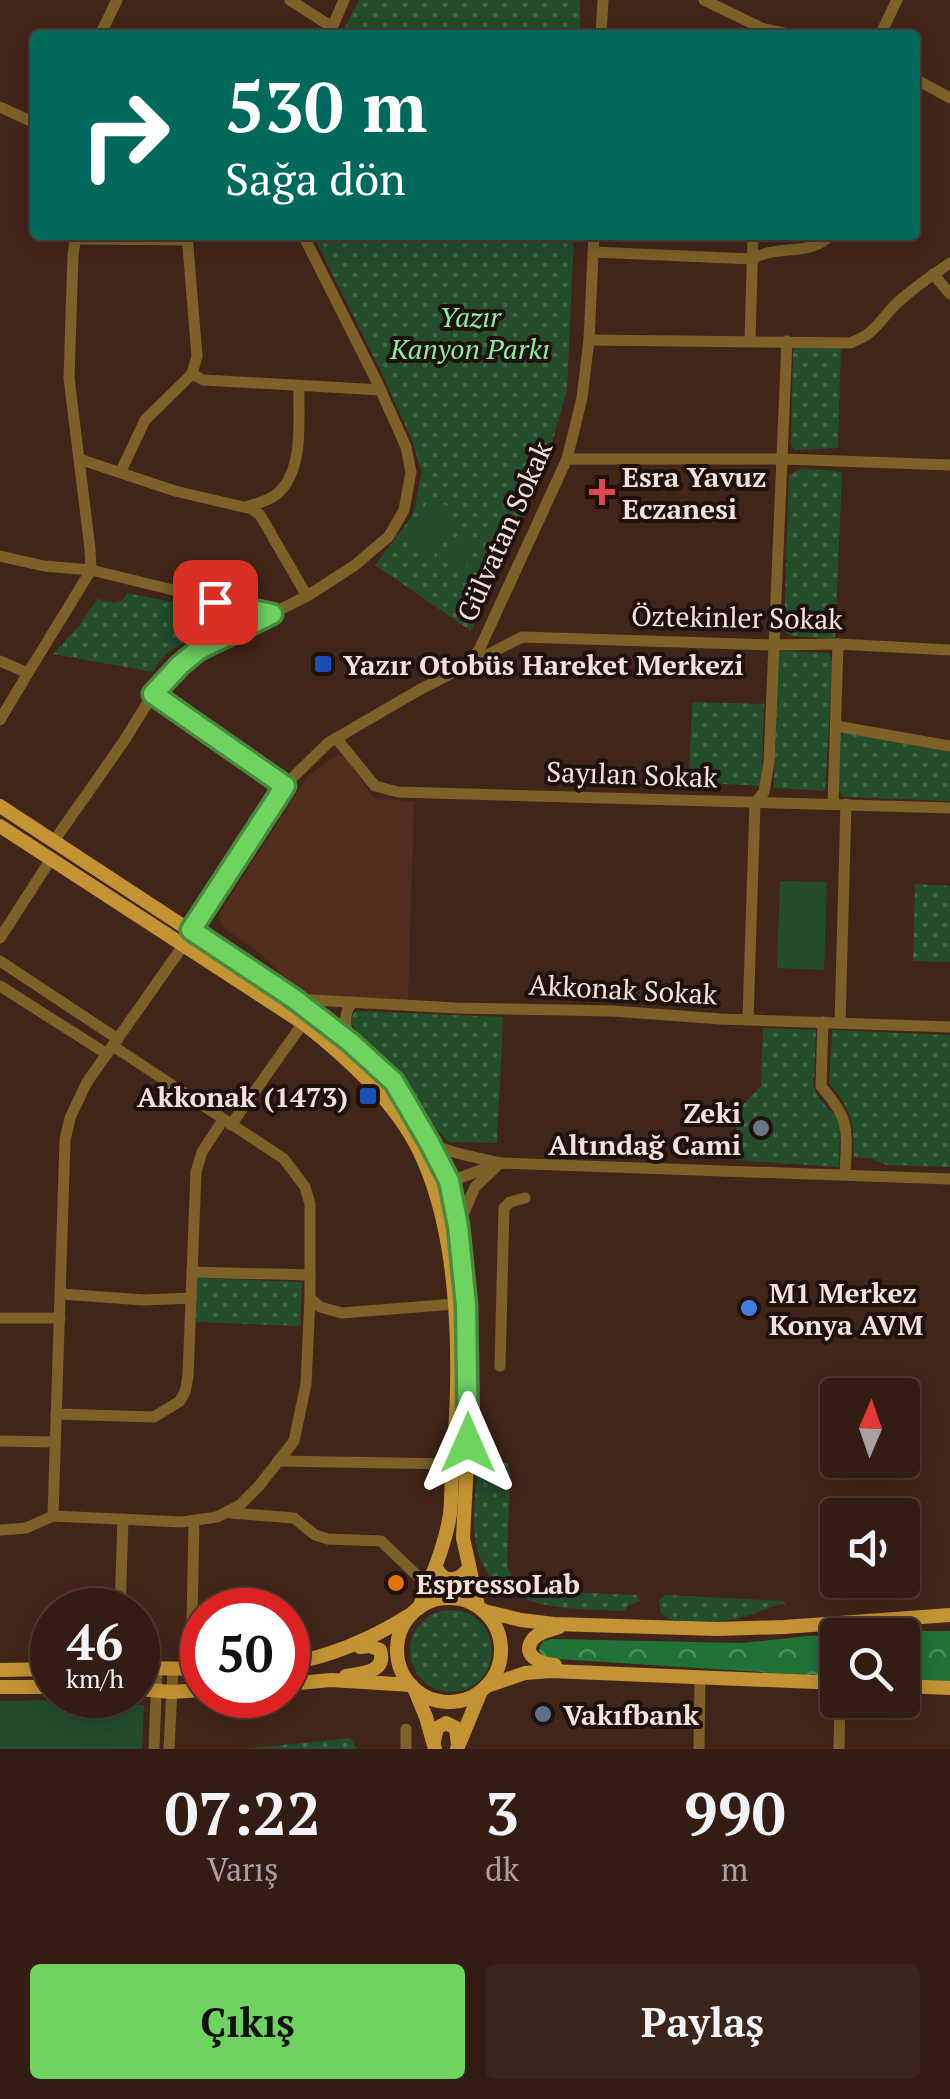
<!DOCTYPE html>
<html lang="tr">
<head>
<meta charset="utf-8">
<style>
  body { margin:0; font-family:"PT Serif",serif; background:#3a251c; color:#f1f3f6; height:100vh; display:flex; flex-direction:column; font-size:38px; white-space:nowrap }
  * { box-sizing:border-box; margin:0 }
  p { font-size:32px; color:#a8a1a0 }
  .icon { flex:none; width:55px; height:55px; fill:none; stroke:currentColor; stroke-width:2; stroke-linecap:round; stroke-linejoin:round }
  .map { position:relative; height:1749px; overflow:hidden }
  .details { display:flex; flex-direction:column; background:#321c13; flex:1 }
  .details>* { flex:none }
  .top-card { position:absolute; left:30px; top:30px; width:890px; height:210px; border-radius:10px; box-shadow:0 5px 25px #0003,0 0 0 2px #4d3a33; background:#00695c; color:#fff; overflow:hidden }
  .needle { width:65px; rotate:2deg }
  .controls { position:absolute; left:820px; top:1378px; display:grid; gap:20px }
  .controls a { display:grid; place-items:center; width:100px; height:100px; border-radius:10px; background:#321c13; box-shadow:0 5px 25px #0003,0 0 0 2px #4d3a33; font-size:50px }
  .speed { position:absolute; left:30px; top:1588px; display:flex; gap:20px; font-size:50px; font-weight:700; text-align:center }
  .speed>* { display:grid; place-content:center; width:130px; height:130px; border-radius:50%; background:#321c13; box-shadow:0 5px 25px #0003,0 0 0 2px #4d3a33; line-height:1 }
  .speed small { font-size:25px; font-weight:400 }
  .speed .limit { border:15px solid #d22; background:#fff; color:#111 }
  .pin { position:absolute; display:grid; place-items:center; width:85px; height:85px; color:#fff; margin:-42px; border-radius:20px; box-shadow:0 5px 15px #0006 }
  .me { position:absolute; width:110px; margin:-55px; rotate:0deg; stroke-linejoin:round; filter:drop-shadow(0 0 8px #0008) }
  .turn { display:flex; align-items:center; gap:35px; height:210px; padding:0 30px; font-size:45px }
  .turn .icon { width:130px; height:130px; stroke-width:2.5 }
  .turn b { display:block; font-size:70px; line-height:85px }
  .eta { display:flex; justify-content:space-evenly; align-items:center; height:170px; text-align:center }
  .eta b { font-size:60px; font-weight:600; line-height:70px }
  .action { display:flex; gap:20px; margin-top:auto; padding:20px 30px }
  .action a { flex:1; height:115px; border-radius:10px; background:#6fd360; color:#111; font-size:40px; font-weight:600; line-height:115px; text-align:center }
  .action a+a { background:#3a251c; color:#f1f3f6 }
  .map>svg:first-child { display:block }
  .built { fill:#512d1d }
  .grass { fill:url(#grass-dots) }
  .forest { fill:url(#forest-crowns) }
  .pitch { fill:#234d2b }
  .lines { fill:none; stroke-linecap:round; stroke-linejoin:round }
  .minor { stroke:#7e6129; stroke-width:11 }
  .major { stroke:#c49434; stroke-width:14 }
  .route-casing { stroke:#48893e; stroke-width:25 }
  .route { stroke:#6fd360; stroke-width:18 }
  .health-dot { fill:#e0444e; stroke:#1f120d; stroke-width:4 }
  .transit-dot { fill:#1a4fb4; stroke:#1f120d; stroke-width:4 }
  .worship-dot { fill:#6b7280; stroke:#1f120d; stroke-width:4 }
  .shop-dot { fill:#3f7fe0; stroke:#1f120d; stroke-width:4 }
  .food-dot { fill:#e8710a; stroke:#1f120d; stroke-width:4 }
  .service-dot { fill:#5c6f8a; stroke:#1f120d; stroke-width:4 }
  .labels { text-anchor:middle; dominant-baseline:central; stroke-width:8; stroke-linejoin:round; paint-order:stroke }
  .park-label { font-size:28px; font-style:italic; fill:#86ef9b; stroke:#1f120d }
  .poi-label { font-size:28px; font-weight:bold; fill:#f5e1d9; stroke:#1f120d; text-anchor:start }
  .street-label { font-size:28px; fill:#f5e1d9; stroke:#1f120d }
</style>
</head>
<body>
<div class="map">
<svg width="950" height="1749" viewBox="0 0 950 1749">
  <defs>
    <pattern id="grass-dots" width="8" height="8" patternUnits="userSpaceOnUse" patternTransform="scale(2.5)"><rect width="8" height="8" fill="#234d2b"/><path d="M2 2h.1M6 6h.1" fill="none" stroke="#446649" stroke-width="1.8" stroke-linecap="round"/></pattern>
    <pattern id="forest-crowns" width="20" height="18" patternUnits="userSpaceOnUse" patternTransform="scale(2.5)"><rect width="20" height="18" fill="#1f7337"/><path d="M2 6a3 3 0 1 1 6 0M12 15a3 3 0 1 1 6 0" fill="none" stroke="#4b8d5d"/></pattern>
  </defs>
  <rect width="100%" height="100%" fill="#422519"/>
  <!-- built -->
  <polygon class="built" points="337,755 344,755 373,797 414,802 408,1000 313,996 281,974 256,950 224,928 217,917 307,777"/>
  <!-- grass -->
  <g class="grass">
    <polygon points="359,0 580,0 580,35 341,35"/>
    <polygon points="313,235 574,235 567,390 542,478 471,631 375,565 413,515 422,472 411,438 379,367"/>
    <polygon points="797,344 841,344 838,448 795,450 791,446 793,351"/>
    <polygon points="802,468 842,472 835,639 793,636 786,633 784,627 789,475"/>
    <path d="M127,593L225,612L227,624C201,635 165,645 153,672L53,654L79,626L97,599L115,603L123,600Z"/>
    <polygon points="781,651 829,653 833,664 825,791 774,788 776,657"/>
    <polygon points="695,702 764,704 761,786 689,782 692,704"/>
    <polygon points="845,732 950,751 950,801 843,797 837,789 840,736"/>
    <polygon points="915,884 950,886 950,962 913,961"/>
    <path d="M355,1011L503,1017L497,1143L449,1142C423,1118 408,1088 385,1061C375,1049 359,1041 353,1026C349,1018 351,1018 355,1011Z"/>
    <polygon points="763,1028 816,1030 814,1085 817,1095 840,1123 839,1167 736,1160 737,1121 730,1123 731,1117 761,1086"/>
    <path d="M832,1030L950,1035V1167L887,1165L873,1159L854,1157C853,1120 853,1112 829,1083Z"/>
    <polygon points="197,1278 302,1282 300,1326 196,1322"/>
    <path d="M487,1460L507,1463L510,1469L507,1566L516,1585L524,1590L636,1595L641,1601L629,1605L624,1611C574,1608 501,1613 479,1556C470,1531 476,1497 477,1470Z"/>
    <path d="M665,1595L784,1601L785,1604C770,1605 761,1612 747,1616C724,1623 680,1628 661,1614L659,1600Z"/>
    <circle cx="451" cy="1651" r="41"/>
    <polygon points="350,1738 357,1749 244,1749"/>
  </g>
  <!-- forest -->
  <polygon class="forest" points="921,1631 950,1631 950,1682 903,1680 902,1635 838,1635 837,1677 543,1658 539,1650 543,1641 552,1639 742,1643 808,1636"/>
  <!-- pitch -->
  <g class="pitch">
    <polygon points="429,498 456,510 433,558 407,546"/>
    <polygon points="460,531 478,540 464,571 446,563"/>
    <polygon points="780,881 827,882 824,970 777,968"/>
    <polygon points="39,1700 144,1705 142,1749 0,1749 0,1701"/>
  </g>
  <g class="lines">
    <!-- minor -->
    <g class="minor">
      <polyline points="290,0 332,27"/>
      <polyline points="704,0 764,29 794,35"/>
      <polyline points="100,35 117,0"/>
      <polyline points="329,35 344,0"/>
      <polyline points="601,35 603,0"/>
      <polyline points="880,35 897,0"/>
      <polyline points="915,79 950,98"/>
      <polyline points="0,107 35,123"/>
      <polyline points="75,239 188,240"/>
      <path d="M593,252L752,259C781,243 807,258 831,235"/>
      <polyline points="933,274 950,294"/>
      <path d="M589,340L850,343C876,334 879,320 898,302C914,288 932,275 950,263"/>
      <polyline points="750,341 753,235"/>
      <polyline points="192,374 203,380 381,390"/>
      <polyline points="79,459 175,491 252,509 260,515 307,596 354,566 389,536 404,510 411,472 406,447 377,382 303,235"/>
      <polyline points="567,459 783,459 950,465"/>
      <polyline points="121,471 145,420 192,374 197,356 187,235"/>
      <path d="M246,507C258,503 273,500 282,489C304,464 298,418 299,387"/>
      <polyline points="0,556 44,566 91,570 272,614"/>
      <polyline points="471,660 479,650 567,459 582,398 589,340 594,235"/>
      <polyline points="0,661 28,673 91,570 90,549 69,378 73,255 76,235"/>
      <polyline points="153,694 285,785"/>
      <polyline points="0,720 28,673"/>
      <polyline points="836,726 950,746"/>
      <polyline points="336,738 375,786 398,792 950,808"/>
      <polyline points="833,804 838,644"/>
      <polyline points="54,841 124,741 153,694 180,665 198,651 307,596"/>
      <polyline points="0,938 51,859"/>
      <polyline points="0,961 118,1039"/>
      <polyline points="0,986 107,1054"/>
      <polyline points="295,999 456,1008 613,1011 721,1019 950,1027"/>
      <polyline points="748,1019 755,803 764,792 769,762 787,341"/>
      <path d="M823,1022L821,1086C851,1121 847,1130 845,1174"/>
      <polyline points="840,1023 846,804"/>
      <path d="M351,1042C345,1027 342,1017 352,1002"/>
      <polyline points="231,1125 303,1023"/>
      <path d="M429,1142C453,1155 474,1156 500,1163L475,1187L458,1226"/>
      <polyline points="443,1184 500,1163 950,1179"/>
      <polyline points="192,1272 310,1275"/>
      <polyline points="61,1294 144,1300 191,1298"/>
      <polyline points="310,1298 320,1307 342,1313 454,1304"/>
      <polyline points="0,1318 60,1318"/>
      <polyline points="500,1366 504,1208 510,1202 525,1198"/>
      <polyline points="56,1414 154,1417 180,1401 185,1392 188,1376 196,1172 202,1152 223,1120"/>
      <polyline points="0,1441 55,1442"/>
      <polyline points="278,1461 452,1464"/>
      <polyline points="230,1513 294,1518 315,1535 328,1539 381,1541 428,1586"/>
      <polyline points="53,1516 65,1140 70,1118 87,1082 183,946 285,785 328,743 419,690 522,637 773,645 838,644 950,650"/>
      <polyline points="0,1530 26,1528 53,1516 182,1522 217,1517 240,1505 259,1486 294,1441 306,1384 310,1298 310,1204 305,1187 284,1159 113,1046"/>
      <polyline points="120,1610 123,1519"/>
      <polyline points="191,1669 194,1521"/>
      <polyline points="154,1749 157,1668"/>
      <polyline points="169,1749 173,1668"/>
      <polyline points="406,1749 406,1729"/>
      <polyline points="699,1749 700,1677"/>
      <polyline points="839,1749 840,1700"/>
    </g>
    <!-- major -->
    <g class="major">
      <polyline points="0,806 293,998 351,1042 394,1082 429,1142 449,1181 458,1226 466,1305 468,1371 468,1443 463,1538 478,1606"/>
      <path d="M0,826L303,1023C348,1058 400,1105 423,1159C461,1244 461,1369 453,1460C451,1478 452,1496 450,1514C445,1547 431,1577 419,1608"/>
      <path d="M436,1567C443,1584 459,1582 468,1569"/>
      <circle cx="449" cy="1650" r="52"/>
      <polyline points="484,1611 521,1620 554,1624 717,1629 784,1627 950,1615"/>
      <path d="M288,1664C331,1656 370,1640 408,1616"/>
      <path d="M555,1665C541,1664 519,1655 534,1638C540,1631 552,1630 559,1627"/>
      <polyline points="138,1668 202,1669"/>
      <polyline points="0,1670 52,1669"/>
      <path d="M346,1676C363,1673 387,1672 380,1650L370,1646L360,1647"/>
      <polyline points="288,1684 331,1680 411,1685"/>
      <polyline points="487,1686 525,1673 551,1671 838,1683"/>
      <polyline points="902,1686 950,1688"/>
      <polyline points="0,1687 52,1687"/>
      <polyline points="138,1689 171,1692 202,1690"/>
      <polyline points="415,1690 426,1717 435,1749"/>
      <polyline points="434,1741 437,1728 446,1723 456,1728 458,1745"/>
      <polyline points="457,1749 481,1691"/>
    </g>
  </g>
  <g class="lines">
    <!-- route casing -->
    <g class="route-casing">
      <polyline id="route" points="215,602 272,614 198,650 180,665 153,694 285,786 191,930 293,998 350,1042 394,1082 429,1142 449,1181 458,1226 466,1305 468,1443"/>
    </g>
    <!-- route -->
    <use href="#route" class="route"/>
  </g>
  <!-- markers -->
  <path class="health-dot" d="M597 477h10v10h10v10h-10v10h-10v-10h-10v-10h10z"/>
  <g class="transit-dot">
    <rect x="313" y="654" width="20" height="20" rx="5"/>
    <rect x="358" y="1086" width="20" height="20" rx="5"/>
  </g>
  <circle class="worship-dot" cx="761" cy="1128" r="10"/>
  <circle class="shop-dot" cx="749" cy="1308" r="10"/>
  <circle class="food-dot" cx="396" cy="1583" r="10"/>
  <circle class="service-dot" cx="543" cy="1714" r="10"/>
  <g class="labels">
    <!-- park labels -->
    <g class="park-label">
      <text x="470" y="316">Yazır<tspan x="470" dy="32">Kanyon Parkı</tspan></text>
    </g>
    <!-- poi labels -->
    <g class="poi-label">
      <text x="622" y="476">Esra Yavuz<tspan x="622" dy="32">Eczanesi</tspan></text>
      <text x="343" y="664">Yazır Otobüs Hareket Merkezi</text>
      <text x="348" y="1096" text-anchor="end">Akkonak (1473)</text>
      <text x="741" y="1112" text-anchor="end">Zeki<tspan x="741" dy="32">Altındağ Cami</tspan></text>
      <text x="769" y="1292">M1 Merkez<tspan x="769" dy="32">Konya AVM</tspan></text>
      <text x="416" y="1583">EspressoLab</text>
      <text x="563" y="1714">Vakıfbank</text>
    </g>
    <!-- street labels -->
    <g class="street-label">
      <text transform="translate(504 531) rotate(-66)">Gülvatan Sokak</text>
      <text transform="translate(737 617) rotate(1)">Öztekinler Sokak</text>
      <text transform="translate(632 774) rotate(2)">Sayılan Sokak</text>
      <text transform="translate(623 989) rotate(3)">Akkonak Sokak</text>
    </g>
  </g>
</svg>
<div class="controls">
<a><svg class="needle" viewBox="-14 -14 28 28"><path d="M0-13l5 13h-10z" fill="#e53935"/><path d="M0 13l5-13h-10z" fill="#a8a1a0"/></svg></a>
<a><svg class="icon" aria-label="sound" viewBox="0 0 24 24"><path d="M4 9h4l5-4v14l-5-4H4zM17 9q2 3 0 6"/></svg></a>
<a><svg class="icon" aria-label="search" viewBox="0 0 24 24"><circle cx="10" cy="10" r="6"/><path d="M15 15l6 6"/></svg></a>
</div>
<div class="speed"><div>46<small>km/h</small></div><div class="limit">50</div></div>
<div class="pin" style="left:215px;top:602px;background:#d93025"><svg class="icon" aria-label="arrive" viewBox="0 0 24 24"><path d="M6 21V4h12l-3 4 3 4H6"/></svg></div>
<svg class="me" style="left:468px;top:1443px" viewBox="-20 -20 40 40"><path d="M0-17L14 15 0 8-14 15z" fill="#6fd360" stroke="#fff" stroke-width="4"/></svg>
<div class="top-card">
<div class="turn"><svg class="icon" aria-label="right" viewBox="0 0 24 24"><path d="M7 20v-9h11M14 6l5 5-5 5"/></svg><div><b>530 m</b>Sağa dön</div></div>
</div>
</div>
<section class="details">
<div class="eta">
<div><b>07:22</b><p>Varış</p></div>
<div><b>3</b><p>dk</p></div>
<div><b>990</b><p>m</p></div>
</div>
<div class="action"><a>Çıkış</a><a>Paylaş</a></div>
</section>
</body>
</html>
